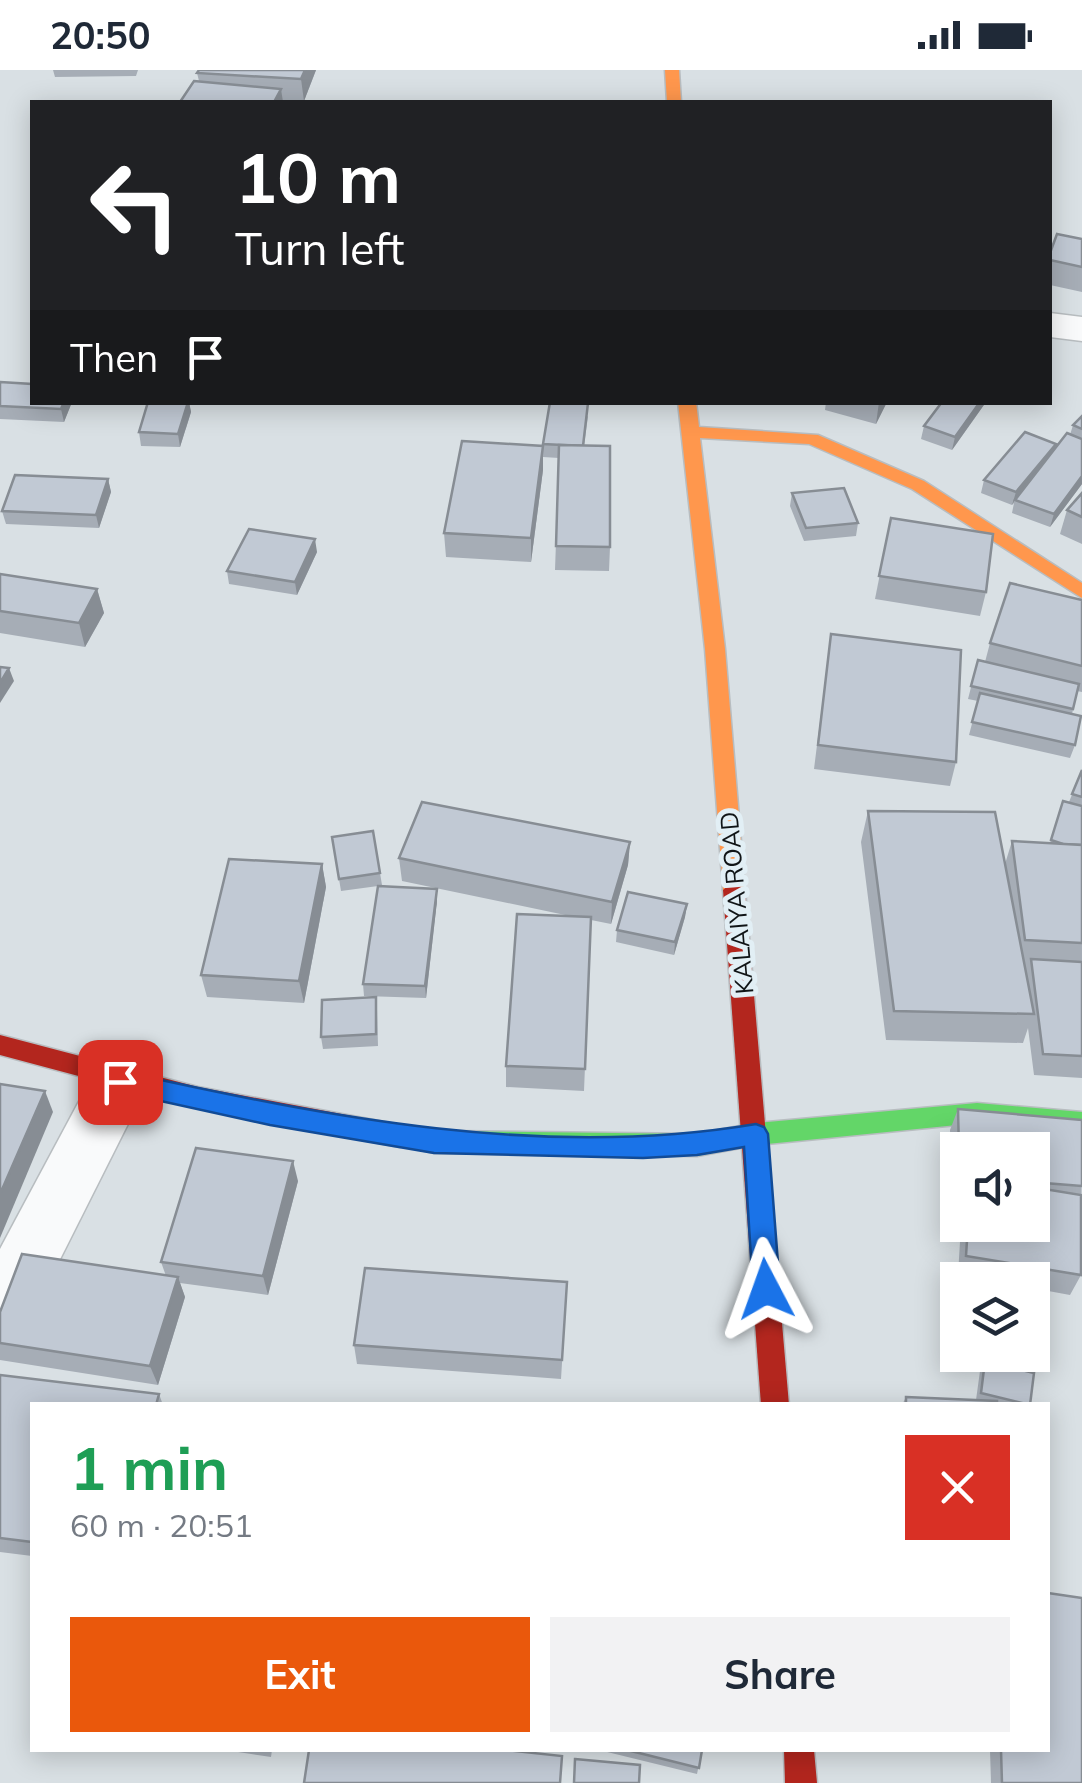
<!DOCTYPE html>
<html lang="en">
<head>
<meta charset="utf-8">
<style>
  body { margin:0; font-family:Mulish,sans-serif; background:#f2f2f3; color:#1f2937; height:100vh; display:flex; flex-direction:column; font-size:38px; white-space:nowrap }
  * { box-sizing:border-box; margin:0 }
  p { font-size:32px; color:#747a83 }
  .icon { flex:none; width:55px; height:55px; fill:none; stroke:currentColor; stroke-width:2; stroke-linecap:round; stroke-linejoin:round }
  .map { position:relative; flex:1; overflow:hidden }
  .panel { position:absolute; left:30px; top:1332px; width:1020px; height:350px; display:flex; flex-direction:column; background:#fff; border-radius:0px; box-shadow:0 5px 25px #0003 }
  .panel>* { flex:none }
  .hud { position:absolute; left:30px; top:30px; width:1022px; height:305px; border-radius:0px; box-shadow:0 5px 25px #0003; background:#202124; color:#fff; overflow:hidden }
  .tools { position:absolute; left:940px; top:1062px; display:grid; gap:20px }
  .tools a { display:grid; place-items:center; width:110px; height:110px; border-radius:0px; background:#fff; box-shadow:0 5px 25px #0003; font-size:50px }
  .pin { position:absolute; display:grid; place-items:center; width:85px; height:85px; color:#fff; margin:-42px; border-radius:20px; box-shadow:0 5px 15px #0006 }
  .me { position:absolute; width:110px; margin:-55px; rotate:356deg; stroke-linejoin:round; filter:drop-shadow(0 0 8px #0008) }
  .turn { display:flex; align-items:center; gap:35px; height:210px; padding:0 40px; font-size:45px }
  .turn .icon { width:130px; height:130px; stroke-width:2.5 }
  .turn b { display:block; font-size:70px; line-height:85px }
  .then { display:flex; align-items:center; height:95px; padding:0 40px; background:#0003; gap:20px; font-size:38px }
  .round { display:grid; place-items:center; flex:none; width:105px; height:105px; border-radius:0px; background:#f2f2f3 }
  .summary { display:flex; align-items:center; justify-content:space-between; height:170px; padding:0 40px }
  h1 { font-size:60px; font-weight:700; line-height:75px; color:#1e9e55 }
  .cta { display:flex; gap:20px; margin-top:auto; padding:20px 40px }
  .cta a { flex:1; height:115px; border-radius:0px; background:#ea580c; color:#fff; font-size:40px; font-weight:700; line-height:115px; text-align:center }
  .cta a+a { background:#f2f2f3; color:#1f2937 }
  .status { display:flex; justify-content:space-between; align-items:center; height:70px; padding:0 50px; background:#fff; direction:ltr }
  .status svg { height:28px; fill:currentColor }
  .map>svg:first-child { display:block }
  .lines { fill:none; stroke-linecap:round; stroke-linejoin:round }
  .street-casing { stroke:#b8bdc0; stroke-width:3 }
  .fast-casing { stroke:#b8bdc0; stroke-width:3 }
  .slow-casing { stroke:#b8bdc0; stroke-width:3 }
  .jam-casing { stroke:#b8bdc0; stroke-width:3 }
  .street { fill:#f9fafb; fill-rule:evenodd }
  .fast { fill:#63d668; fill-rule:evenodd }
  .slow { fill:#ff974d; fill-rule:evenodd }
  .jam { fill:#b3261e; fill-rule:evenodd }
  .wall { fill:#a6adb6 }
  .shaded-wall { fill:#878d94 }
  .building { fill:#c1c9d4; stroke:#878d94; stroke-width:2.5 }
  .route { fill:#1a73e8; stroke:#114b97; stroke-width:2.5 }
  .labels { text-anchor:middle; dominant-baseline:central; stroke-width:10; stroke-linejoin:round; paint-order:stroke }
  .street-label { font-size:25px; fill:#101416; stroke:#e2eff5 }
</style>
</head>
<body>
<div class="status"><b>20:50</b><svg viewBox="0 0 49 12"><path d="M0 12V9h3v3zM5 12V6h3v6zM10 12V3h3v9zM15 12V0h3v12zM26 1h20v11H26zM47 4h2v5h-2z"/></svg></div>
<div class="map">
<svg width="1082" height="1713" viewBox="0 0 1082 1713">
  <rect width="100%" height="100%" fill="#d9e0e4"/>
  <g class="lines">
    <!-- street casing -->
    <g class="street-casing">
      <g id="street">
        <polygon points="1050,243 1082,247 1082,271 1050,267"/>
        <polygon points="120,987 141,994 149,1012 23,1263 0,1272 0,1179 99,994"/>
      </g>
    </g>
    <!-- fast casing -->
    <g class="fast-casing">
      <polygon id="fast" points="977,1033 1082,1042 1082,1062 977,1053 756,1075 697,1086 434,1083 391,1073 388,1066 391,1059 400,1055 434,1061 697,1064 756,1053"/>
    </g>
    <!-- slow casing -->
    <g class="slow-casing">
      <g id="slow">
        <polygon points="665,0 679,0 681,32 667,32"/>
        <polygon points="678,332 696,332 699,357 818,365 924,411 1082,513 1082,528 912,419 809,374 700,368 725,579 745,820 734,829 723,820 705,579"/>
      </g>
    </g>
    <!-- jam casing -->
    <g class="jam-casing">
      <g id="jam">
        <polygon points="734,811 745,820 789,1335 761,1335 723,820"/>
        <polygon points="0,965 198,1017 400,1055 409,1059 412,1066 409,1073 400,1077 198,1038 0,985"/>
        <polygon points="784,1680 814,1680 817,1713 785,1713"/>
      </g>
    </g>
    <!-- street -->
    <use href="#street" class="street"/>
    <!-- fast -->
    <use href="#fast" class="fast"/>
    <!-- slow -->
    <use href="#slow" class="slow"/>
    <!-- jam -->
    <use href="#jam" class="jam"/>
  </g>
  <!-- wall -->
  <g class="wall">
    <polygon points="53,0 138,0 136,6 55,7"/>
    <polygon points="199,0 316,0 304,31 283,30 283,32 180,32 199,11 197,3"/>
    <polygon points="1082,169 1082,222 1050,215 1050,183"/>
    <polygon points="0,312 72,332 64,352 0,349"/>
    <polygon points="148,332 189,332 191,342 180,377 141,376 139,362"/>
    <polygon points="826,332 887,332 876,354 825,340"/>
    <polygon points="986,332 952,380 921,369 924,356"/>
    <polygon points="588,346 584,376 610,477 609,501 555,500 559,388 543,387 543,400 531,492 446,487 444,463 543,376"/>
    <polygon points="1082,346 1082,414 1050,457 1012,443 1014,433 1012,435 981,423 984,410 1056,374 1054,379 1070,365 1073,355"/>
    <polygon points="108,409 111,422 99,458 6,454 2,441"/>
    <polygon points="792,423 858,453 856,466 804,471 790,436"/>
    <polygon points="1082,423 1082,474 1060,464 1067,440"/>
    <polygon points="891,448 986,522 980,546 875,529"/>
    <polygon points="317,482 297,525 229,514 227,501"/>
    <polygon points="0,504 97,519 104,543 85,577 0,563"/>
    <polygon points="1082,530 1082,622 1077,621 1072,644 1075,675 1070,688 969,665 978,631 968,629 978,590 985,592 990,573"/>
    <polygon points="831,564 956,692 950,716 814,699"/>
    <polygon points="1082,700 1082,1008 1034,1005 1028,958 1023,973 886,970 861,772 868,741 1005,794 1012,771 1050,773 1063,731 1069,732"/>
    <polygon points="373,761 382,815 437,831 426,928 364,926 363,914 378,816 341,821 332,767"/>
    <polygon points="630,772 628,795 611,854 591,850 584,1021 506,1017 506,996 570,846 402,811 399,788"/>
    <polygon points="322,794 326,817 304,933 207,927 201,905"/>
    <polygon points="687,834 685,847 674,885 616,872 617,860"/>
    <polygon points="377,939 378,976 323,979 321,967"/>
    <polygon points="958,1039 1082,1050 1081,1205 1070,1225 1032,1218 1032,1210 986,1210 958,1205 961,1155 1032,1155 1032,1080 958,1080 958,1125 952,1125 950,1060"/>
    <polygon points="298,1111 268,1225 180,1213 185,1227 158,1315 0,1290 0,1242 166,1206 161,1192"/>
    <polygon points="567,1212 561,1309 357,1294 354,1275"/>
    <polygon points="985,1291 1030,1335 902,1335 906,1327 976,1330 980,1301"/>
    <polygon points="0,1305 159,1324 163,1335 32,1335 32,1486 0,1482"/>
    <polygon points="225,1680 272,1680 271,1687"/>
    <polygon points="599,1680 702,1680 697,1704"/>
    <polygon points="990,1680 1048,1680 1082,1713 991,1713"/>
  </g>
  <!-- shaded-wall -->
  <g class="shaded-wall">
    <polygon points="305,0 316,0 304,31 301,9"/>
    <polygon points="281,19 283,32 274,32"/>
    <polygon points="64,332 72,332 64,352 61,339"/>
    <polygon points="188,332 189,332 191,342 180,377 178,364"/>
    <polygon points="879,332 887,332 876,354"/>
    <polygon points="980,332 986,332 952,380 955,367"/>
    <polygon points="1056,374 1052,387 1015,430 1012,435 1016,422"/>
    <polygon points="543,376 543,400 531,492 531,468"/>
    <polygon points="1082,406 1082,414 1050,457 1054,444"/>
    <polygon points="108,409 111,422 99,458 96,445"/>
    <polygon points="315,469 317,482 297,525 295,512"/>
    <polygon points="97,519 104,543 85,577 79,553"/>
    <polygon points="9,598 14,611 0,633 0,613"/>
    <polygon points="630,772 628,795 611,854 612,832"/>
    <polygon points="322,794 326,817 304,933 299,911"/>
    <polygon points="437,819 437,831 426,928 425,916"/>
    <polygon points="687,834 685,847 674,885 675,872"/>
    <polygon points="45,1021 53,1042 0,1168 0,1124"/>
    <polygon points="293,1091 298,1111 268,1225 263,1206"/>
    <polygon points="178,1207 185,1227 158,1315 150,1296"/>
  </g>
  <!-- building -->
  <g class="building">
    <polygon points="199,0 305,0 301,9 197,3"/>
    <polygon points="194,11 281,19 274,32 180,32"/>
    <polygon points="1057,164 1082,169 1082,197 1050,190 1050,183"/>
    <polygon points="0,312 32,314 32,332 64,332 61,339 0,336"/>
    <polygon points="148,332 188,332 178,364 139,362"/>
    <polygon points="550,332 588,333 583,376 543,374"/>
    <polygon points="942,332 980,332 955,367 924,356"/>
    <polygon points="1082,346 1082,359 1073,355"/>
    <polygon points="1025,362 1056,374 1016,422 984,410"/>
    <polygon points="1067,363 1082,369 1082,406 1054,444 1015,430"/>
    <polygon points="462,371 543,376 531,468 444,463"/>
    <polygon points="559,375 610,376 610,477 556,476"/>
    <polygon points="15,405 108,409 96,445 2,441"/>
    <polygon points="844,418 858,453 806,458 792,423"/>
    <polygon points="1082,423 1082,447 1067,440"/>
    <polygon points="891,448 993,464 986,522 879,506"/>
    <polygon points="249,459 315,469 295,512 227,501"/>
    <polygon points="0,504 97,519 79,553 0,541"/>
    <polygon points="1010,513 1082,530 1082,596 990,573"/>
    <polygon points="831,564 961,580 956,692 818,675"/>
    <polygon points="978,590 1079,614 1073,639 971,616"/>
    <polygon points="0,597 9,598 0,613"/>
    <polygon points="980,623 1081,646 1075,675 972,652"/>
    <polygon points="1082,700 1082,727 1072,724"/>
    <polygon points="1063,731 1082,736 1082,775 1063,774 1051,770"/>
    <polygon points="422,732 630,772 612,832 399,788"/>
    <polygon points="868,741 995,742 1034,944 894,941"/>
    <polygon points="373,761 380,803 339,809 332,767"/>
    <polygon points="1012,771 1082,775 1082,873 1025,870"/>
    <polygon points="229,789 322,794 299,911 201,905"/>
    <polygon points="378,816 437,819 425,916 363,914"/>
    <polygon points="628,822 687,834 675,872 617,860"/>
    <polygon points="517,844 591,847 585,999 506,996"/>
    <polygon points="1031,889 1082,892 1082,986 1043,984"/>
    <polygon points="376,927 376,964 321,967 322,930"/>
    <polygon points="0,1014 45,1021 0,1124"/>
    <polygon points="958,1039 1082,1050 1082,1116 1032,1112 1032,1080 959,1080"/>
    <polygon points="196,1078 293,1091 263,1206 161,1192"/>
    <polygon points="1032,1117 1081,1125 1081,1205 966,1186 968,1155 1032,1155"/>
    <polygon points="22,1184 178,1207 150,1296 0,1273 0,1242"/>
    <polygon points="365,1198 567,1212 562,1290 354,1275"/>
    <polygon points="985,1291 1034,1303 1030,1335 981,1323"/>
    <polygon points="0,1305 159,1324 156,1335 32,1335 32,1472 0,1468"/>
    <polygon points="906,1327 997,1331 997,1335 906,1335"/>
    <polygon points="1048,1523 1082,1528 1082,1713 1002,1713 1001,1680 1048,1680"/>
    <polygon points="309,1680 506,1680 562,1686 560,1713 304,1713"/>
    <polygon points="627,1680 702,1680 699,1698"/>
    <polygon points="575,1689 640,1695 639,1713 574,1713"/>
  </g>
  <!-- route -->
  <path class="route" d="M120,1001C328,1047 543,1090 756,1054L764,1057L768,1064L780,1219L776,1228L766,1231L757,1228L753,1219L744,1077L697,1085L643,1088L434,1083L270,1055L120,1022L111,1019L108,1012L111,1004Z"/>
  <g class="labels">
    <!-- street labels -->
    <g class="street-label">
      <text transform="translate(736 833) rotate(-95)">KALAIYA ROAD</text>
    </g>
  </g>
</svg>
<div class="tools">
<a><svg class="icon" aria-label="sound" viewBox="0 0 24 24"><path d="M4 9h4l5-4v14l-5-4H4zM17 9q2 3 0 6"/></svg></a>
<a><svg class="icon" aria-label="layers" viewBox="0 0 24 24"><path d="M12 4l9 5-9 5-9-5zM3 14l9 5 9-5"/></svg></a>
</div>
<div class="pin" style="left:120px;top:1012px;background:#d93025"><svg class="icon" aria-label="arrive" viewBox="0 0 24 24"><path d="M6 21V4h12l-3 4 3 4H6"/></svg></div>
<svg class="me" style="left:766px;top:1219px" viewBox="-20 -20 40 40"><path d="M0-17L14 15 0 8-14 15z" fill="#1a73e8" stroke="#fff" stroke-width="4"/></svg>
<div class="hud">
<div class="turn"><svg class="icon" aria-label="left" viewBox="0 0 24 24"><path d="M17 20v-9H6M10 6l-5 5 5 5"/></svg><div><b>10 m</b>Turn left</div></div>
<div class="then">Then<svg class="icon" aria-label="arrive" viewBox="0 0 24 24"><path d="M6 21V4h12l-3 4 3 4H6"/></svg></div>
</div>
<section class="panel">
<div class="summary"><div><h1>1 min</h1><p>60 m · 20:51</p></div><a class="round" style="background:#d93025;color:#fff"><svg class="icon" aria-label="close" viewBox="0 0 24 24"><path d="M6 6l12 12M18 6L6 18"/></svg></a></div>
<div class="cta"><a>Exit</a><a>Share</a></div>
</section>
</div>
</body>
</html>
